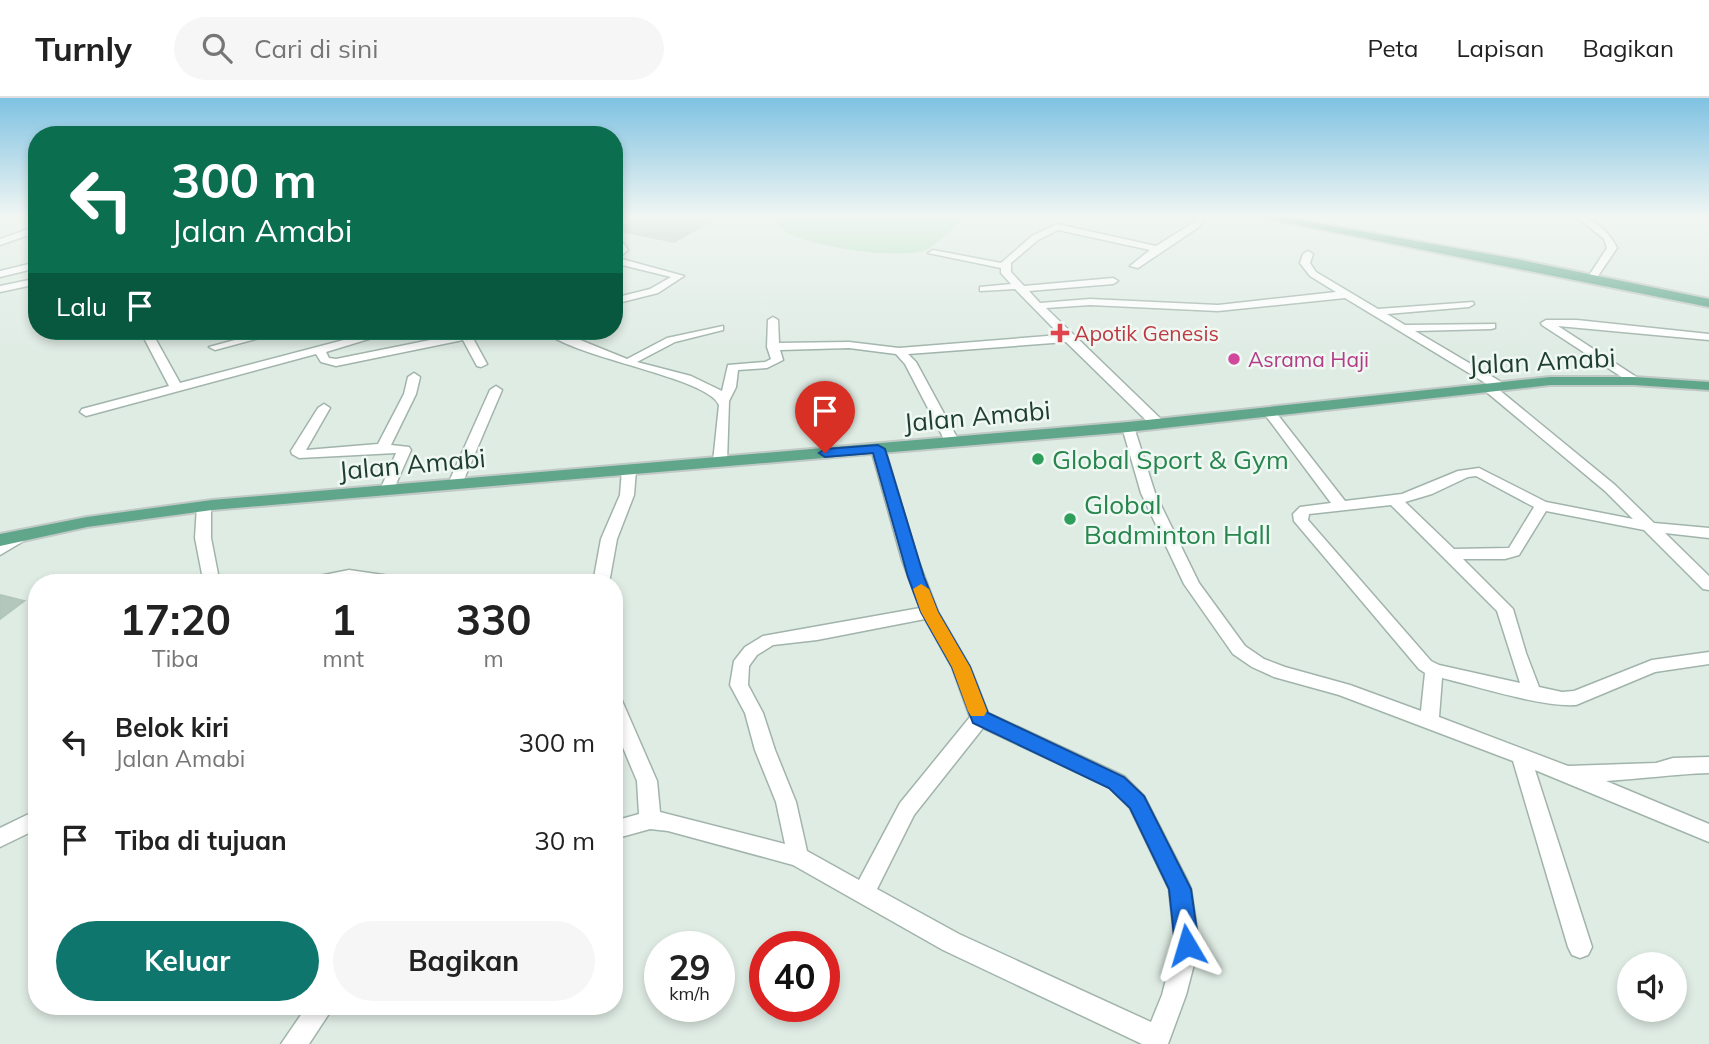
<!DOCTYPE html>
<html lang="id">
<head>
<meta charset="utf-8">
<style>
  body { margin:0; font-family:Mulish,sans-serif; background:#f6f6f6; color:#222; height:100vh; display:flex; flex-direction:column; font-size:26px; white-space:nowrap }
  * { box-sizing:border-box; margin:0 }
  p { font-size:23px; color:#767676 }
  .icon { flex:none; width:38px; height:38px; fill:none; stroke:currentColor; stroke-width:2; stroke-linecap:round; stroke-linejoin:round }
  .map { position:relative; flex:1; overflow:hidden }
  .side { position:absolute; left:28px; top:476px; width:595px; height:441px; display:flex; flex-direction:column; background:#fff; border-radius:28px; box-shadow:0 4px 10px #0003 }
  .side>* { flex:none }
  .banner { position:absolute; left:28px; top:28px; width:595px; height:214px; border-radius:28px; box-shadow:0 4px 10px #0003; background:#0b6e4f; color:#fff; overflow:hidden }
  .fabs { position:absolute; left:1617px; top:854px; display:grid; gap:14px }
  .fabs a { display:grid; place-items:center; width:70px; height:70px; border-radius:50%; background:#fff; box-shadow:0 4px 10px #0003; font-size:35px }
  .speed { position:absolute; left:644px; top:833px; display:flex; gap:14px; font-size:35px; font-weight:700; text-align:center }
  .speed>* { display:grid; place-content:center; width:91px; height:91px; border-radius:50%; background:#fff; box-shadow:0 4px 10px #0003; line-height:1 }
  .speed small { font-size:18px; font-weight:400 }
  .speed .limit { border:10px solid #d22; background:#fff; color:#111 }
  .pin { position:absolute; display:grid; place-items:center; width:60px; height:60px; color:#fff; margin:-72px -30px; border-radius:50% 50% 50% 0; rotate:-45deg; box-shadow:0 0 7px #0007 }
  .pin .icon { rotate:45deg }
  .me { position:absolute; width:77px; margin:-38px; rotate:353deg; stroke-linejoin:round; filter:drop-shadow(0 0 5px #0008) }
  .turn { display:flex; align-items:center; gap:24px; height:147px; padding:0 28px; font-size:32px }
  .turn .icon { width:91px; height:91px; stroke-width:2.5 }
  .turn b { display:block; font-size:49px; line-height:60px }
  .then { display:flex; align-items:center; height:66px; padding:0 28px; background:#0003; gap:14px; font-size:26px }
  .eta { display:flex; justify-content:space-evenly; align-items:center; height:119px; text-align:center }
  .eta b { font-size:42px; font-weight:700; line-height:49px }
  .primary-button { display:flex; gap:14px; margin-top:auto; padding:14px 28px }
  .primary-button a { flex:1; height:80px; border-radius:42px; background:#0f766e; color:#fff; font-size:28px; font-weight:700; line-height:80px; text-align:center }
  .primary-button a+a { background:#f6f6f6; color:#222 }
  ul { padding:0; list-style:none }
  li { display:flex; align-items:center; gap:21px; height:98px; padding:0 28px }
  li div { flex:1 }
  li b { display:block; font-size:26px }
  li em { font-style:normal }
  header { display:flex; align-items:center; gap:42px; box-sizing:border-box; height:98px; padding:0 35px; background:#fff; border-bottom:2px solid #e0e0e0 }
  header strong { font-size:33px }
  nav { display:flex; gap:38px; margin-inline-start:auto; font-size:24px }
  .search { width:490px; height:63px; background:#f6f6f6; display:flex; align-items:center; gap:18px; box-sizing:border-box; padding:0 24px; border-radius:38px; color:#767676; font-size:26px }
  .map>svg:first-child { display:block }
  .green { fill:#b5e0bb }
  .building { fill:#b4c7bd; stroke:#b1c6bb; stroke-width:2 }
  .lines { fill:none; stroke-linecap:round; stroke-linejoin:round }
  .minor-casing { stroke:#a1b4ab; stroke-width:3 }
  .major-casing { stroke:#c0c9c5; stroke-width:4 }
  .minor { fill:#fff; fill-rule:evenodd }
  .major { fill:#5fa68b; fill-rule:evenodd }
  .route { fill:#1a73e8; stroke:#114b97; stroke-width:2 }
  .slow { fill:#f59e0b }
  .health-dot { fill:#e0444e; stroke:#f0f8f3; stroke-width:2.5 }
  .hotel-dot { fill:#d1479c; stroke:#f0f8f3; stroke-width:2.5 }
  .leisure-dot { fill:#2e9e5b; stroke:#f0f8f3; stroke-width:2.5 }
  .labels { text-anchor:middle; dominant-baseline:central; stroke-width:5; stroke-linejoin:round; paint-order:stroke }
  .far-health-label { font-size:21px; fill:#be3a42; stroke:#f0f8f3; text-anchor:start }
  .far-hotel-label { font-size:21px; fill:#b23c85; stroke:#f0f8f3; text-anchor:start }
  .street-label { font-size:26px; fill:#1e3e31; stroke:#f0f8f3 }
  .leisure-label { font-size:26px; fill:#27864d; stroke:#f0f8f3; text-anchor:start }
</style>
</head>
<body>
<header>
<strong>Turnly</strong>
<div class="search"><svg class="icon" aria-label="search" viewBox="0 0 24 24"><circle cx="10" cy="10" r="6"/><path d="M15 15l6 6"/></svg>Cari di sini</div>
<nav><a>Peta</a><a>Lapisan</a><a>Bagikan</a></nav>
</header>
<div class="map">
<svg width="1709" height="946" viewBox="0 0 1709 946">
  <rect width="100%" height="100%" fill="#dfece4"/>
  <!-- green -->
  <path class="green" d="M777,119H965C953,129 941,143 928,151C906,163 817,149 794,138C785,134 780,129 774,121Z"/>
  <!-- building -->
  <g class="building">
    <polygon points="642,119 718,119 674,144 617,132"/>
    <polygon points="0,497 24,503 0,521"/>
  </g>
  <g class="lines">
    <!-- minor casing -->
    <g class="minor-casing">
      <g id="minor">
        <path d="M1197,119H1206L1199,129L1138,170L1130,168L1150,152L1058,132L1038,142L1011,165V174L1024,188L1113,180L1118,183L1113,186L1029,193L1040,205L1090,201L1218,207L1336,194L1310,178L1300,165L1303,156L1308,153L1313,156L1310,165L1316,174L1378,211L1473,204L1474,206L1469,209L1387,216L1405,227L1495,226V230L1491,231L1415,233L1503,285V291H1498L1615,387L1654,425L1709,430V440L1665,435L1709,478V492L1703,491L1644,432L1546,413L1519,457L1505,461H1463L1513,511L1526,555L1539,589L1562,594L1574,593L1652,562L1709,554V566L1655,574L1576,607C1540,609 1480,589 1442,580L1439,619L1568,668L1656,665L1673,660L1709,659V675C1674,676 1641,681 1606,683L1709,726V744L1535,672L1592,849L1588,857L1580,860L1572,857L1568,849L1513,663L1339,597L1274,579L1252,569L1233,556L1184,486L1141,395L1122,329L1128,325L1134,329L1155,395L1199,485L1245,548L1264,561L1285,569L1350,587L1421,613L1425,575L1419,571L1294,423L1293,416L1300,409L1331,405L1266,318V312H1274L1345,403L1402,396L1458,373L1479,370L1546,404L1633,421L1605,393L1484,292L1482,289L1487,286L1345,200L1218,213L1090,207L1046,210L1163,323V329H1153L1066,244L908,256L916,264L960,345L953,349L946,345L905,266L896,256L849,250L780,252L783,262L767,270L738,272L736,289L729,303L727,364L720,368L713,364L719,307C707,279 577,261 544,233H558L627,261L667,240L723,228V232L675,244L637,264L691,278L722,293L728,267L765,264L771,261L767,249L768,222L773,219L778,222L779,245L849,244L899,250L1060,237L1015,191L980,193V189L1011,186L1001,175V170L928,155L933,152L1001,165L1032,138L1057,126L1156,148L1193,125ZM1476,378L1534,409L1509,450L1454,451L1405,404L1432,396L1468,379ZM1391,407L1497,513L1520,585L1439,567L1431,563L1308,422L1309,416Z"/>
        <path d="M1577,119C1594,119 1610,135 1617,150L1596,181L1588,179L1607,150L1604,141Z"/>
        <polygon points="37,128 37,134 0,147 0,141"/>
        <polygon points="614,143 624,146 628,152 618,160 684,178 658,195 614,206 614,200 650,191 671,179 614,165 614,154 618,151 614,149"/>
        <polygon points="37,164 37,170 0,179 0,173"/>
        <polygon points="29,182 33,183 33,187 0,194 0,188"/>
        <polygon points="1546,222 1577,222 1709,236 1709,242 1558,228 1638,280 1640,283 1634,287 1542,227 1541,225"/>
        <polygon points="268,233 286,233 215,252 209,249"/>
        <polygon points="378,233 395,233 326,254 329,260 336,261 460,236 459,233 469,233 487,266 481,269 477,268 463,242 336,268 321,264 316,256 86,318 80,314 82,311 169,288 145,242 147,240 155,240 180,285"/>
        <polygon points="414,275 420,279 416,296 391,347 409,349 411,352 392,395 387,396 380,392 396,355 299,360 292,356 291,353 318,310 324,306 330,310 306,352 378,346 404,296 408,279"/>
        <polygon points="496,288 502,292 462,386 455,390 450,389 448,386 490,292"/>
        <path d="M878,347L885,351L918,462L938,514L970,569L988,615L1124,678L1144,698L1188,784L1191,791L1199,847L1186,897L1168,946H1142L943,852L793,767L668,733L650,731L614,741V723L639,716L637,683L614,628V598L621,600L623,605L657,683L660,714L785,746L776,704L755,652L745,615L730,587L734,563L745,549L763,538L920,510L902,462L871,351ZM925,521L952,569L970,619L900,705L859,782L807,753L796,704L775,652L763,615L748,587L749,568L757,557L773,547L817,542ZM983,630L1110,690L1130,710L1169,791L1175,847L1162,897L1151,924L959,836L877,791L914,717Z"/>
        <polygon points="629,368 636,372 634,397 617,441 609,485 593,485 601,441 620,397 622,372"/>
        <polygon points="204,404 211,408 211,440 218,476 217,485 201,485 202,476 195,440 197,408"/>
        <polygon points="22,433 30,438 27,441 0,457 0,445"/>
        <polygon points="349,472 404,480 412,485 349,482 301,485 309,480"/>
        <polygon points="37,712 37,731 0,749 0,730"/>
        <polygon points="307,908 334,908 309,946 281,946"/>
      </g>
    </g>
    <!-- major casing -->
    <g class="major-casing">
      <g id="major">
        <polygon points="1259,119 1283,119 1516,161 1709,201 1709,209"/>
        <polygon points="1550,279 1634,279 1709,284 1709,292 1634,287 1550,287 1128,334 212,412 87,429 0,448 0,436 87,419 212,402 1128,324"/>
      </g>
    </g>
    <!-- minor -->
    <use href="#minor" class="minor"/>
    <!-- major -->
    <use href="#major" class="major"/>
  </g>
  <!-- sky -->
  <linearGradient id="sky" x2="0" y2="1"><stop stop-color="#7fc2e2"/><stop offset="0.47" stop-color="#f1f6f3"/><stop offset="1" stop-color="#f1f6f3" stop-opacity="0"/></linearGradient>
  <rect width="1709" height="252" fill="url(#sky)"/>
  <!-- route -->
  <polygon class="route" points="878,347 885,351 924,479 938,514 970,569 988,615 1124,679 1144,698 1191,791 1199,847 1195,855 1187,858 1179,855 1175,847 1169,791 1130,710 1109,690 973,625 952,569 921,514 908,479 873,355 825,359 819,355 825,351"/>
  <!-- slow -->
  <polygon class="slow" points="921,486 929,491 938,514 970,569 987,613 984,618 971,618 968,613 952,569 921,514 913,491"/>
  <!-- markers -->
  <path class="health-dot" d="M1056.5 224.5h7v7h7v7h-7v7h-7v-7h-7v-7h7z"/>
  <circle class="hotel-dot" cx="1234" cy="261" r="7"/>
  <g class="leisure-dot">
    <circle cx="1038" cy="361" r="7"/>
    <circle cx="1070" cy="421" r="7"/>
  </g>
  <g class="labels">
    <!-- far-health labels -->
    <g class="far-health-label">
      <text x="1074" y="235">Apotik Genesis</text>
    </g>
    <!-- far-hotel labels -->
    <g class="far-hotel-label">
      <text x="1248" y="261">Asrama Haji</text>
    </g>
    <!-- street labels -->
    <g class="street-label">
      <text transform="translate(1542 263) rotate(-3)">Jalan Amabi</text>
      <text transform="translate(977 318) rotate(-5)">Jalan Amabi</text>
      <text transform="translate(412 366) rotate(-5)">Jalan Amabi</text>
    </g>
    <!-- leisure labels -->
    <g class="leisure-label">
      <text x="1052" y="361">Global Sport &amp; Gym</text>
      <text x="1084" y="406">Global<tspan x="1084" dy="30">Badminton Hall</tspan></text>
    </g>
  </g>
</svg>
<div class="fabs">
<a><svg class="icon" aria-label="sound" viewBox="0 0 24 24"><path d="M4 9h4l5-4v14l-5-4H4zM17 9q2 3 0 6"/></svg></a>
</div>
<div class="speed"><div>29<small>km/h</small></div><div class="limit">40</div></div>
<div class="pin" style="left:825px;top:355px;background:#d93025"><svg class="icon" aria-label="arrive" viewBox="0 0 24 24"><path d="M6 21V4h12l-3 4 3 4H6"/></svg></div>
<svg class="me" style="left:1187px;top:847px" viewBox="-20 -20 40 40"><path d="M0-17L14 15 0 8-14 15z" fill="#1a73e8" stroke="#fff" stroke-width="4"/></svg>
<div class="banner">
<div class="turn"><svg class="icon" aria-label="left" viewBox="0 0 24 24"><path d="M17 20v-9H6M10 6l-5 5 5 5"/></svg><div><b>300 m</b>Jalan Amabi</div></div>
<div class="then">Lalu<svg class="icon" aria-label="arrive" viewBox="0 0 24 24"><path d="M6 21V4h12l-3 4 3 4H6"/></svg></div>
</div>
<section class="side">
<div class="eta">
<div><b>17:20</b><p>Tiba</p></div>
<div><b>1</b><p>mnt</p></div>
<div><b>330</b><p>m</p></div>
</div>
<ul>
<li><svg class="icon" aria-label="left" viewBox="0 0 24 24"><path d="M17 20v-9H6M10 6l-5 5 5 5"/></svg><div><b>Belok kiri</b><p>Jalan Amabi</p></div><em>300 m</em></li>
<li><svg class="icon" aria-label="arrive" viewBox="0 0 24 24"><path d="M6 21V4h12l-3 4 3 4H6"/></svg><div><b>Tiba di tujuan</b></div><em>30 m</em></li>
</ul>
<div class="primary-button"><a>Keluar</a><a>Bagikan</a></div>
</section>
</div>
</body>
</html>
